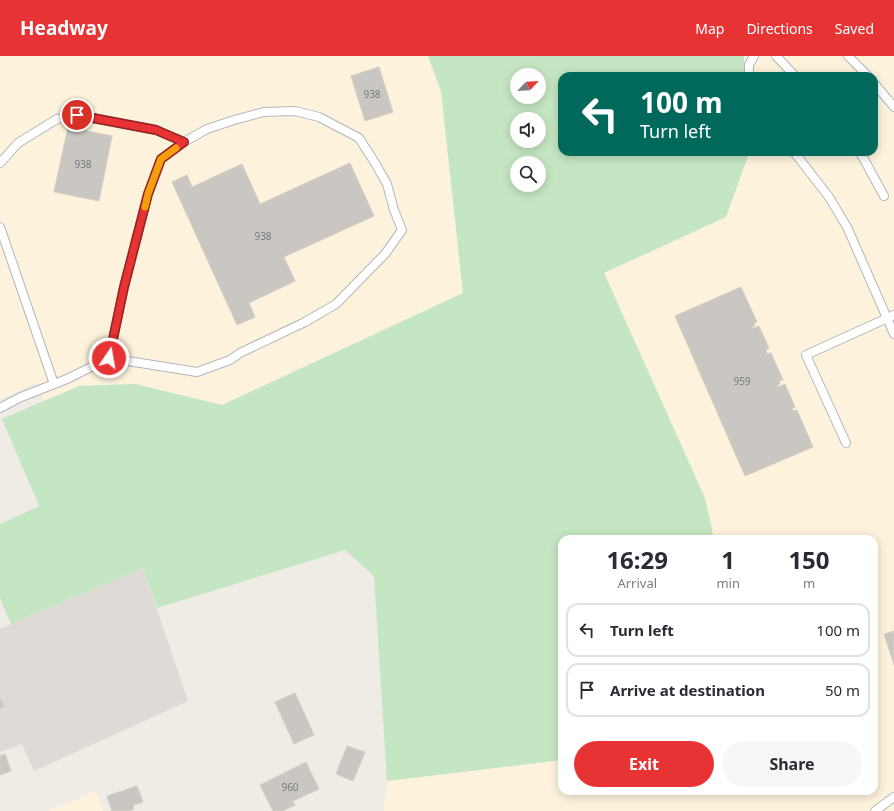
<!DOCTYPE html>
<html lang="en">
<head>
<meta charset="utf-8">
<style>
  body { margin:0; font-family:"Noto Sans",sans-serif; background:#f7f7f7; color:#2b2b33; height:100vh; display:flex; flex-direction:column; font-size:15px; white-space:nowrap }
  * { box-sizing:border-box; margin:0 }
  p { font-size:13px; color:#7c7c81 }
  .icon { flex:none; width:22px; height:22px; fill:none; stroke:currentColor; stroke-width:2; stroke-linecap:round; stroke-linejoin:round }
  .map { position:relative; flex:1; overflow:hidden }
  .drawer { position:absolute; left:558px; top:479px; width:320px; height:260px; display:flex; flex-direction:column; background:#fff; border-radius:12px; box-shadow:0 2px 10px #0003 }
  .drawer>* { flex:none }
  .banner { position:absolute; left:558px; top:16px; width:320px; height:84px; border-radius:12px; box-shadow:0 2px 10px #0003; background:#00695c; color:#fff; overflow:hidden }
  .needle { width:26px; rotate:65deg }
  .tools { position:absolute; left:510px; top:12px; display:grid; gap:8px }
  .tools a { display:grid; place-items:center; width:36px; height:36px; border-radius:50%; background:#fff; box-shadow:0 2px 10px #0003; font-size:20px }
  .pin { position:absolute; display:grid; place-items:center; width:34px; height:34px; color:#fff; margin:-17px; border:2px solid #fff; border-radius:50%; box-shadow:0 1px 4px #0007 }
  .me { position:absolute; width:44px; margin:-22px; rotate:12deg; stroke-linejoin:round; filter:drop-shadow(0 0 3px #0008) }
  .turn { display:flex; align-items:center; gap:14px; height:84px; padding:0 16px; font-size:18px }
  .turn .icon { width:52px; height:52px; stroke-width:2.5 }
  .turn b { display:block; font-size:28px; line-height:34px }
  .eta { display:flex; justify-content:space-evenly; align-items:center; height:68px; text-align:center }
  .eta b { font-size:24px; font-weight:700; line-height:28px }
  .action { display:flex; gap:8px; margin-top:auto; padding:8px 16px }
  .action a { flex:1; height:46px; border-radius:24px; background:#e73334; color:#fff; font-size:16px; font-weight:700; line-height:46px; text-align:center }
  .action a+a { background:#f7f7f7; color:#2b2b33 }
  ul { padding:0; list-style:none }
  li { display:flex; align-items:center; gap:12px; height:54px; margin:0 8px 6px; padding:0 8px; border:2px solid #e1e1e2; border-radius:12px }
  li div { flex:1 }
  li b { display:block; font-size:15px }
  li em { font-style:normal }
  header { display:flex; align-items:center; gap:24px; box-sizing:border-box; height:56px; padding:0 20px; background:#e73334; color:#fff }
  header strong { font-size:19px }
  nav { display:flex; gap:22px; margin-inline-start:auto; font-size:14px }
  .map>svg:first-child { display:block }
  .commercial { fill:#fdf3dc }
  .industrial { fill:#dedbd7 }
  .green { fill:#c5e6c2; fill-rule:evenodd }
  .building { fill:#cac7c2; stroke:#d4cdc3 }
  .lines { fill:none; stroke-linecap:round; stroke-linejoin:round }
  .lane-casing { stroke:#b2b6ba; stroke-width:10 }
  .lane { stroke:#fff; stroke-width:8 }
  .route-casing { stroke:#962122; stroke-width:10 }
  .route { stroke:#e73334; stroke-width:7 }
  .slow { stroke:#f59e0b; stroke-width:7 }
  .labels { text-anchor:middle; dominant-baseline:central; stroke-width:4; stroke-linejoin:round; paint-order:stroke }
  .number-label { font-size:10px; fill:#787a7c }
</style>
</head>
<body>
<header>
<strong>Headway</strong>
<nav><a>Map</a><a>Directions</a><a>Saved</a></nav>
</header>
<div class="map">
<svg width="894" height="755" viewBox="0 0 894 755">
  <rect width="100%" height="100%" fill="#efece5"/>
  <!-- commercial -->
  <g class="commercial">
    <polygon points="0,0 428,0 441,35 463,237 222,349 135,328 79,330 44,345 36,327 0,343"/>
    <polygon points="744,0 894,0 894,755 384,755 387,725 562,704 562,735 874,735 874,483 714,483 705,442 604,217 725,161 748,100 748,96 874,96 874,20 745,20"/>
    <polygon points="96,735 103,755 47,755"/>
  </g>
  <!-- industrial -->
  <polygon class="industrial" points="143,512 188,645 34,715 22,688 0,696 0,573"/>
  <!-- green -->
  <path class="green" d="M428,0H744L745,20H562V96H748V100L726,161L604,217L705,442L714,483H562V704L387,725L374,520L345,494L157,552L143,512L11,568L0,542V468L39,450L2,363L79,330L135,328L222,349L463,237L441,35ZM517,19H539V41H517ZM517,63H539V85H517ZM517,107H539V129H517Z"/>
  <!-- building -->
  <g class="building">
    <polygon points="379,11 393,56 365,65 351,20"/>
    <polygon points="68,71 112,80 99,145 54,136"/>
    <polygon points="350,107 374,160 284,201 295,225 249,247 255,261 237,269 172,126 187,119 192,131 242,108 260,148"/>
    <polygon points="741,231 757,266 754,267 755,270 752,271 752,273 759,270 769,292 766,294 767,298 771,297 783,324 779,325 780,328 777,329 778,331 785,328 795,351 792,352 793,355 797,354 813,391 745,420 675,260"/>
    <polygon points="894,575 894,609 884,578"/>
    <polygon points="295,637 314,679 294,688 275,646"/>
    <polygon points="0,642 4,651 0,653"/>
    <polygon points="347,690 365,696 353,725 336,718"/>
    <polygon points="5,698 11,715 0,719 0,700"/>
    <polygon points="306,706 319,733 293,745 295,749 283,755 273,755 260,729"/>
    <polygon points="137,730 143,746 133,749 134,753 129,755 112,755 107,740"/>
  </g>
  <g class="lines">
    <!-- lane casing -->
    <g class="lane-casing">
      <g id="lane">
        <polyline points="776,0 795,20"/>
        <polyline points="848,0 868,20"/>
        <polyline points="749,20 749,9 754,0"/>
        <polyline points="874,27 894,51"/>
        <polygon points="295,55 319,61 359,82 375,107 387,128 394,154 402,174 385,198 336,248 305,266 240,297 230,304 197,316 109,302 124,231 148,138 161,103 184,86 207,73 234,64 264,56"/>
        <polyline points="794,96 829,141 847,171 894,278"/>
        <polyline points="860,96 884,140"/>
        <polyline points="0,107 18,87 57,63 77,59 156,74 184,86"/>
        <polyline points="0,171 54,328"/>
        <polyline points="0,352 21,341 67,323 109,302"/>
        <polyline points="846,387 806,299 894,259"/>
        <polyline points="875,755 894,741"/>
      </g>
    </g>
    <!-- lane -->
    <use href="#lane" class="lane"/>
  </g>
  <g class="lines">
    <!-- route casing -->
    <g class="route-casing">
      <polyline id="route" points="77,59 156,74 184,86 161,103 148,138 124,231 109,302"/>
    </g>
    <!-- route -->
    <use href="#route" class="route"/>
    <!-- slow -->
    <polyline class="slow" points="145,151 148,138 161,103 176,92"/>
  </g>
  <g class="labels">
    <!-- number labels -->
    <g class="number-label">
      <text x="372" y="38">938</text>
      <text x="83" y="108">938</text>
      <text x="263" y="180">938</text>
      <text x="742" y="325">959</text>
      <text x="290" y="731">960</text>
    </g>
  </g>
</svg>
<div class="tools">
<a><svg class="needle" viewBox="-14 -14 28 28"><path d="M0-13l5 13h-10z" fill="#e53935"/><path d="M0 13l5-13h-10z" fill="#7c7c81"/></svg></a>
<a><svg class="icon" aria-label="sound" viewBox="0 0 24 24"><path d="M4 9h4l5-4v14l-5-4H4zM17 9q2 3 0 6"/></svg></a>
<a><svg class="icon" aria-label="search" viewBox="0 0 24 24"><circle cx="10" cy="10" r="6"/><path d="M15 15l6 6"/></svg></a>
</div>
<div class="pin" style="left:77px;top:59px;background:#d93025"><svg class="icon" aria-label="arrive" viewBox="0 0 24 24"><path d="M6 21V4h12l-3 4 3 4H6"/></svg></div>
<svg class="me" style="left:109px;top:302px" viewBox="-20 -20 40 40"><circle r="17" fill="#e73334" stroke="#fff" stroke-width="3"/><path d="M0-11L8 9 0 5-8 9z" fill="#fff"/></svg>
<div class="banner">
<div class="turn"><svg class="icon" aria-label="left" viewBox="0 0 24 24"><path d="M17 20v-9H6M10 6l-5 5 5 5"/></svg><div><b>100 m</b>Turn left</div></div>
</div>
<section class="drawer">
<div class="eta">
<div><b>16:29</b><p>Arrival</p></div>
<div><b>1</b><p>min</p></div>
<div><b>150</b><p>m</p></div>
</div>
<ul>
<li><svg class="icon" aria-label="left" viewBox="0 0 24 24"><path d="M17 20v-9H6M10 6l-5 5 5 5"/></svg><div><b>Turn left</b></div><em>100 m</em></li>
<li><svg class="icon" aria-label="arrive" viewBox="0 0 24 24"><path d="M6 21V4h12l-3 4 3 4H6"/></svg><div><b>Arrive at destination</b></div><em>50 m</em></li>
</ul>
<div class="action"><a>Exit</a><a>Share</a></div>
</section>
</div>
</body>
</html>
